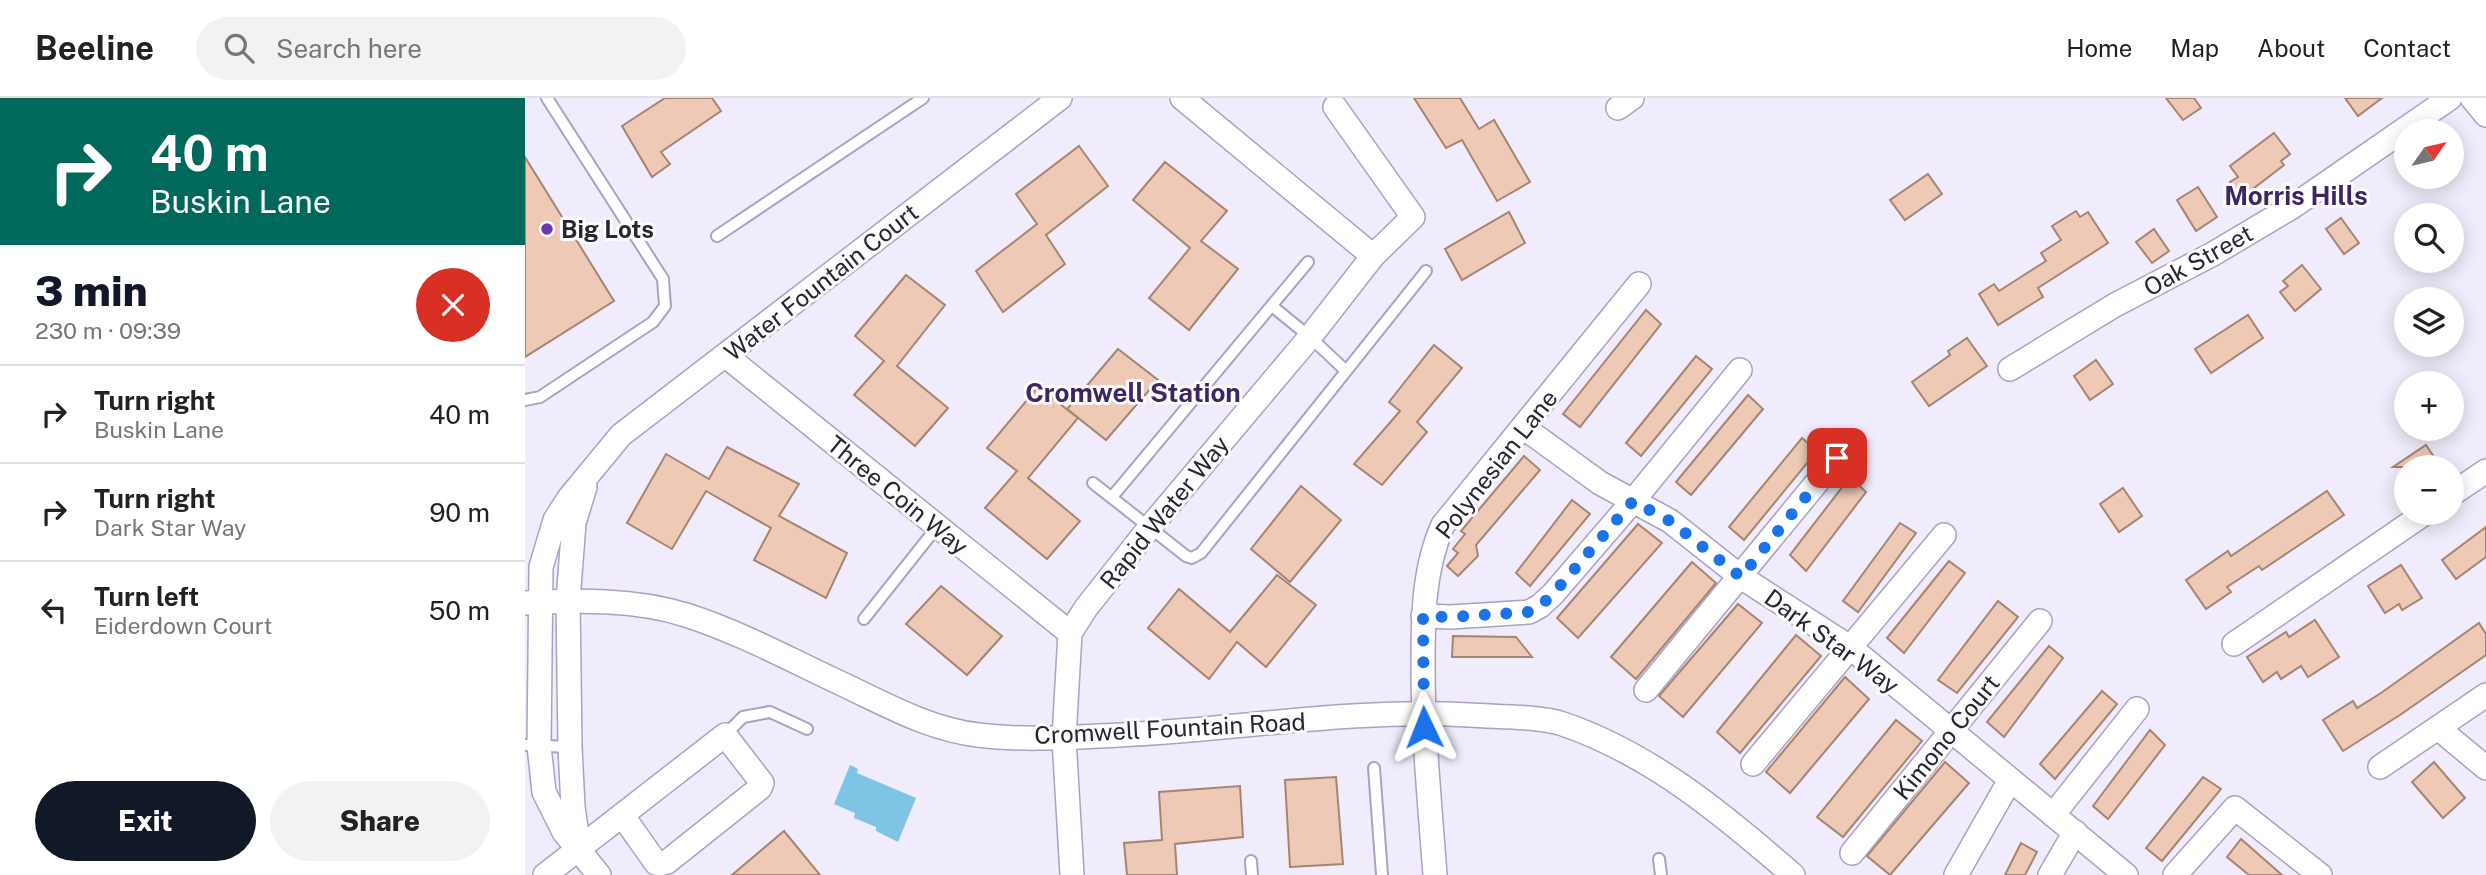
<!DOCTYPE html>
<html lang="en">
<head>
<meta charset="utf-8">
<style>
  body { margin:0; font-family:"Public Sans",sans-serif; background:#f2f2f2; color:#222; height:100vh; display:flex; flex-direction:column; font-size:26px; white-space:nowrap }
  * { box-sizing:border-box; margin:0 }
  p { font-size:23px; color:#767676 }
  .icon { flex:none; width:38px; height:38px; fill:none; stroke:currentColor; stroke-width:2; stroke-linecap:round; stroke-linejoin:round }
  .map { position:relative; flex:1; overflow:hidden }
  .sheet { display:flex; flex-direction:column; background:#fff; width:525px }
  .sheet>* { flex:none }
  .banner { background:#00695c; color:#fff; overflow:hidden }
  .needle { width:46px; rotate:56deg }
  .buttons { position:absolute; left:1869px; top:21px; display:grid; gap:14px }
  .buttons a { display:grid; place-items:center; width:70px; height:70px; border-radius:50%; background:#fff; box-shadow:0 4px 18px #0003; font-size:35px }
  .pin { position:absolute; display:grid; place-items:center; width:60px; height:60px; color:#fff; margin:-30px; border-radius:14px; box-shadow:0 4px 10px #0006 }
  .me { position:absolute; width:77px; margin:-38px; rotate:358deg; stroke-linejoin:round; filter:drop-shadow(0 0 5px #0008) }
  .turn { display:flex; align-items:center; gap:24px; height:147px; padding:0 35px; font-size:32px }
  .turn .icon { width:91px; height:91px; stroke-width:2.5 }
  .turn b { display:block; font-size:49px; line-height:60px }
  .round { display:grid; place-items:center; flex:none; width:74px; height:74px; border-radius:37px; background:#f2f2f2 }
  .headline { display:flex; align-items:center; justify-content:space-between; height:119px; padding:0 35px }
  h1 { font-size:42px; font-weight:800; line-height:52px; color:#111827 }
  .primary-button { display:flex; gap:14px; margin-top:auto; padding:14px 35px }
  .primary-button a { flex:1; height:80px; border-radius:42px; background:#111827; color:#fff; font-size:28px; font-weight:800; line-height:80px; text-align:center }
  .primary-button a+a { background:#f2f2f2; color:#222 }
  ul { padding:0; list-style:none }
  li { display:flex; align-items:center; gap:21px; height:98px; padding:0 35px; border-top:2px solid #e0e0e0 }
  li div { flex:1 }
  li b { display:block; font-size:26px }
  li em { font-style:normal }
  header { display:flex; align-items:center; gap:42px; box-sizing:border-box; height:98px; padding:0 35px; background:#fff; border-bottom:2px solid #e0e0e0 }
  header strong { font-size:33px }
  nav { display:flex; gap:38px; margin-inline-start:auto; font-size:24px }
  .search { width:490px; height:63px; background:#f2f2f2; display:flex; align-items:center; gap:18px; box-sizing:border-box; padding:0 24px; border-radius:38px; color:#767676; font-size:26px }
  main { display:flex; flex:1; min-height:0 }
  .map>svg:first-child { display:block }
  .water { fill:#7ec4e4 }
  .building { fill:#eecab6; stroke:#a68472; stroke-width:2 }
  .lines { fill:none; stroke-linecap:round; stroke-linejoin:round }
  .service-casing { stroke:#aba1c2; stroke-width:14 }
  .minor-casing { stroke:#aba1c2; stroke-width:26 }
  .service { stroke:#fff; stroke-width:10 }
  .minor { stroke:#fff; stroke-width:23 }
  .route { stroke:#1a73e8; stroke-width:12; stroke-dasharray:0 21.6 }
  .poi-dot { fill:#6c38af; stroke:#fcfcfc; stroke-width:2.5 }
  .labels { text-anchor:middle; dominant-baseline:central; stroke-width:6; stroke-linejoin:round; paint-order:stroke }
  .poi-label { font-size:24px; font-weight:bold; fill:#292532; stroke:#fcfcfc; text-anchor:start }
  .street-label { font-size:24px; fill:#292532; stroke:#fcfcfc }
  .neighbourhood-label { font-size:26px; font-weight:bold; fill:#3e2761; stroke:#fcfcfc }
</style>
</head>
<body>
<header>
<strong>Beeline</strong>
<div class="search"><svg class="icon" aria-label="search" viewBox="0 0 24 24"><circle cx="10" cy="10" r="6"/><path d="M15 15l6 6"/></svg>Search here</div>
<nav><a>Home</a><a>Map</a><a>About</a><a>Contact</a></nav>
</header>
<main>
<section class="sheet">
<div class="banner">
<div class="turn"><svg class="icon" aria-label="right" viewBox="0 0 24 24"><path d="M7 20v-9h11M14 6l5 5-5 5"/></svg><div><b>40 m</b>Buskin Lane</div></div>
</div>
<div class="headline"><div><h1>3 min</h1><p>230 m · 09:39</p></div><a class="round" style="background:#d93025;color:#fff"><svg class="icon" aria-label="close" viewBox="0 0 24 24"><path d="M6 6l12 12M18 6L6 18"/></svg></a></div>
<ul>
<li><svg class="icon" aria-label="right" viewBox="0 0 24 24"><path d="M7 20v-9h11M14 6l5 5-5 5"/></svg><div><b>Turn right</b><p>Buskin Lane</p></div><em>40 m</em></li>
<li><svg class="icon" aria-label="right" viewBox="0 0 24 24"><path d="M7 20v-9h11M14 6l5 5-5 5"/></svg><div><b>Turn right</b><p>Dark Star Way</p></div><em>90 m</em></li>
<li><svg class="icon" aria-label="left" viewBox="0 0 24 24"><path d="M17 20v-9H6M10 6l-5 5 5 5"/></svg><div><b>Turn left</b><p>Eiderdown Court</p></div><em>50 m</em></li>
</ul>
<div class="primary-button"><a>Exit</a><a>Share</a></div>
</section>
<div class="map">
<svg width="1961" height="777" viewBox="0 0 1961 777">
  <rect width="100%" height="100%" fill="#f0ecfb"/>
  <!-- water -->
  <polygon class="water" points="325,667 333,671 332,675 391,700 373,744 351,733 351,729 329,720 330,715 309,706"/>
  <!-- building -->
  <g class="building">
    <polygon points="140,0 187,0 196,13 136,54 145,66 127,79 97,28"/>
    <polygon points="889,0 935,0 954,31 969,22 1005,84 972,103 937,42 921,50"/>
    <polygon points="1641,0 1669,0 1676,10 1658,22"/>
    <polygon points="1820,0 1857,0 1833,18"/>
    <polygon points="1749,35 1765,56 1756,63 1759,67 1716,100 1705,84 1713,79 1705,68"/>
    <polygon points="554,48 583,88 521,137 540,166 478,214 451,173 512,126 491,96"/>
    <polygon points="0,59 89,203 0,259"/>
    <polygon points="640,64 702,113 676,143 713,171 664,232 624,200 665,150 608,102"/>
    <polygon points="1403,76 1417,96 1380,122 1365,102"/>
    <polygon points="1673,89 1692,119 1671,133 1652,102"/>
    <polygon points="1551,113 1555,119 1563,114 1583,145 1513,190 1518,199 1473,227 1454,196 1469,186 1474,193 1521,163 1516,155 1536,142 1527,128"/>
    <polygon points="984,114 1000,145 937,182 920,151"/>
    <polygon points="1816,120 1834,145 1819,156 1801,131"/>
    <polygon points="1629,131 1644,153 1627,165 1611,144"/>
    <polygon points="1777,167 1796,191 1770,213 1755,194 1763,188 1758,183"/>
    <polygon points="381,177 420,207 372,268 423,310 390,348 329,297 359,263 330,238"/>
    <polygon points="1121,212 1136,226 1055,329 1038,316"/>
    <polygon points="1723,217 1738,240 1686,275 1670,251"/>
    <polygon points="1442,240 1462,268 1404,308 1387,284 1425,257 1423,253"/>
    <polygon points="909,247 937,270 892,324 902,334 857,387 829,366 875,313 864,304"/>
    <polygon points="593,251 633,282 581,342 542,311"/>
    <polygon points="1171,258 1187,271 1116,358 1101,345"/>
    <polygon points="1571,262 1588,286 1565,302 1549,278"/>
    <polygon points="513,289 553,320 503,380 555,423 522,461 460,410 492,373 462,350"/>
    <polygon points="1223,297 1238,311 1166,397 1151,384"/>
    <polygon points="1277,340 1292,353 1219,442 1204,429"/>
    <polygon points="1901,347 1911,362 1901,369 1868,369"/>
    <polygon points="202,349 274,386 254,418 322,455 301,500 229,462 246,430 181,393 147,451 102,425 141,356 184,381"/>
    <polygon points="999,358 1015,372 951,447 953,458 933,478 922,468 933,455 928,451 940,436 936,433"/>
    <polygon points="1325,379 1341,394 1281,473 1265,457"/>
    <polygon points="776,388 816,422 765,484 726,451"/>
    <polygon points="1598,390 1617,418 1594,434 1575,406"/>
    <polygon points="1802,393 1819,417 1737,472 1734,468 1702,489 1706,494 1681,511 1661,482 1703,453 1706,458"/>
    <polygon points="1047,402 1065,416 1005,488 991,475"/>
    <polygon points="1375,425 1391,435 1333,514 1318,503"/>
    <polygon points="1113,426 1137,445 1053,540 1032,520"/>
    <polygon points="1961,429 1961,459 1931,481 1917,462"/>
    <polygon points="1424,463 1440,475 1379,555 1362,540"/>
    <polygon points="1167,464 1191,485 1111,581 1086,559"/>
    <polygon points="1876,467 1897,500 1877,512 1874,506 1860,515 1843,488"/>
    <polygon points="752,477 791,507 741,569 712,544 684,581 623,530 654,491 705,534"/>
    <polygon points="416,488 477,538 442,577 381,526"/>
    <polygon points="1473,503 1493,519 1432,595 1413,582"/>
    <polygon points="1213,506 1237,525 1158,619 1134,598"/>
    <polygon points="1790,522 1814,559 1783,579 1776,568 1756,581 1752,574 1738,584 1722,559 1761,534 1764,539"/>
    <polygon points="1954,525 1961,536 1961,557 1875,617 1818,653 1798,622 1828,603 1832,610 1856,595"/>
    <polygon points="1271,537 1296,558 1215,655 1192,634"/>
    <polygon points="928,538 991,539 1007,559 927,559"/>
    <polygon points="1524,548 1538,560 1479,639 1462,624"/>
    <polygon points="1320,579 1344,601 1265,695 1241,674"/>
    <polygon points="1577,593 1592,606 1530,681 1515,666"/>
    <polygon points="1371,622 1397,643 1318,739 1292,719"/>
    <polygon points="1625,632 1640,647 1583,721 1568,708"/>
    <polygon points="1420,664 1444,685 1365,777 1342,758"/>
    <polygon points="1909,664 1940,700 1918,720 1887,684"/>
    <polygon points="811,679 818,766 765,769 760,682"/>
    <polygon points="1678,679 1696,691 1637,763 1621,750"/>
    <polygon points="715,688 718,739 650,746 652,777 602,777 599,745 637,742 634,694"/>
    <polygon points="259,733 295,777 207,777"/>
    <polygon points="1716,741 1757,777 1724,777 1702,759"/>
    <polygon points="1496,745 1512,754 1500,777 1480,777"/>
  </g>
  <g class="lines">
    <!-- service casing -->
    <g class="service-casing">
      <g id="service">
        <polyline points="192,138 398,0"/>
        <polyline points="747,208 785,239 820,272"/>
        <polyline points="0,302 15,299 128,224 140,208 138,181 22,0"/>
        <polyline points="568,385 661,458 667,460 676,455 901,173"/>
        <polyline points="587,399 783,164"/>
        <polyline points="339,521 412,429"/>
        <polyline points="200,637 218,619 245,614 282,631"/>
        <polyline points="0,647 45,649"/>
        <polyline points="849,670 857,777"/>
        <polyline points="1134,761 1136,777"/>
        <polyline points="726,763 727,777"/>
      </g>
    </g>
    <!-- minor casing -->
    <g class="minor-casing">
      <g id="minor">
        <polyline points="657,0 848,158"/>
        <polyline points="1947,0 1961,17"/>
        <polyline points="1093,10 1107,0"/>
        <polyline points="201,258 545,535"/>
        <polyline points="1485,271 1590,207 1688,156 1767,109 1925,0"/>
        <polyline points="998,329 1075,385 1145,423 1216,479 1326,550 1601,777"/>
        <polyline points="1927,396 1961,373"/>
        <path d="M0,505C52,502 110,501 161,517C214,534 264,561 315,585C360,606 403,631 453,637C493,642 535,640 574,638C697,634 822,610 944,617C971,619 1014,618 1038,626C1126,656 1199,717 1268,777"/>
        <polyline points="898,518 926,519 1004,514 1015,508 1028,496 1108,403 1215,272"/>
        <polyline points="1709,546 1900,415"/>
        <polyline points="1121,592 1312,360"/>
        <polyline points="1913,630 1961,670"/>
        <polyline points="1228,666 1419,437"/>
        <polyline points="1855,669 1961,597"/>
        <polyline points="1528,717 1612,611"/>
        <polyline points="54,751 48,709 45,649 43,502 49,425 60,389"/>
        <polyline points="1327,755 1515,523"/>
        <polyline points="20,777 200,637 237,685 235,690 142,764 135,766 131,765 97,717"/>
        <polyline points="74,777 39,734 19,694 14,648 16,469 30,422 44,400 96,337 535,0"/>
        <polyline points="547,777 539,640 545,535 561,510 625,429 785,239 848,158 888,119 810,9"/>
        <path d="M910,777C905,708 898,638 898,568C898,521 898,471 918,427L1114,186"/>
        <polyline points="1431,777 1485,682"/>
        <polyline points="1525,777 1550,734"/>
        <polyline points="1650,777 1710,710 1795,777"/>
      </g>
    </g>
    <!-- service -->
    <use href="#service" class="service"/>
    <!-- minor -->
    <use href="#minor" class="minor"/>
  </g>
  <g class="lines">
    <!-- route -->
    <polyline class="route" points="899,629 898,518 926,519 1004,514 1015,508 1028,496 1108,403 1145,423 1216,479 1312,360"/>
  </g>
  <!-- markers -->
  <circle class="poi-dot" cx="22" cy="131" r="7"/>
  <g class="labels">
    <!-- poi labels -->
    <g class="poi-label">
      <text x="36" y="131">Big Lots</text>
    </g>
    <!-- street labels -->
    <g class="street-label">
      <text transform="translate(1673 162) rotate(-29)">Oak Street</text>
      <text transform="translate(296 184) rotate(-38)">Water Fountain Court</text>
      <text transform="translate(971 366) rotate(-52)">Polynesian Lane</text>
      <text transform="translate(373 397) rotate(39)">Three Coin Way</text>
      <text transform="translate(639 414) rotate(-51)">Rapid Water Way</text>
      <text transform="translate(1307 543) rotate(36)">Dark Star Way</text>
      <text transform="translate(645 630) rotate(-3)">Cromwell Fountain Road</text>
      <text transform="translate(1421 639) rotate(-51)">Kimono Court</text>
    </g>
    <!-- neighbourhood labels -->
    <g class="neighbourhood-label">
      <text x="1771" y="97">Morris Hills</text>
      <text x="608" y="294">Cromwell Station</text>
    </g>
  </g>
</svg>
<div class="buttons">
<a><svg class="needle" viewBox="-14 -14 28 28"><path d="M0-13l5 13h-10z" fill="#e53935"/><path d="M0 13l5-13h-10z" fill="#767676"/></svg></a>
<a><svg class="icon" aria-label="search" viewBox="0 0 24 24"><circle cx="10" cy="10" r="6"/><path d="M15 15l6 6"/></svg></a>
<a><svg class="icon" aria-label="layers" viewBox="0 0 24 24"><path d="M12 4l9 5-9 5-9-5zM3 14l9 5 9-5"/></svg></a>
<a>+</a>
<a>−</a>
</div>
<div class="pin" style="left:1312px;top:360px;background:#d93025"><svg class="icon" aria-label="arrive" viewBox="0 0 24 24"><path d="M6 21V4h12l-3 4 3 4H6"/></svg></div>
<svg class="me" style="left:899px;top:629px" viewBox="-20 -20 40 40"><path d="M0-17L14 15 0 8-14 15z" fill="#1a73e8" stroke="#fff" stroke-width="4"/></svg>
</div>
</main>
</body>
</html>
